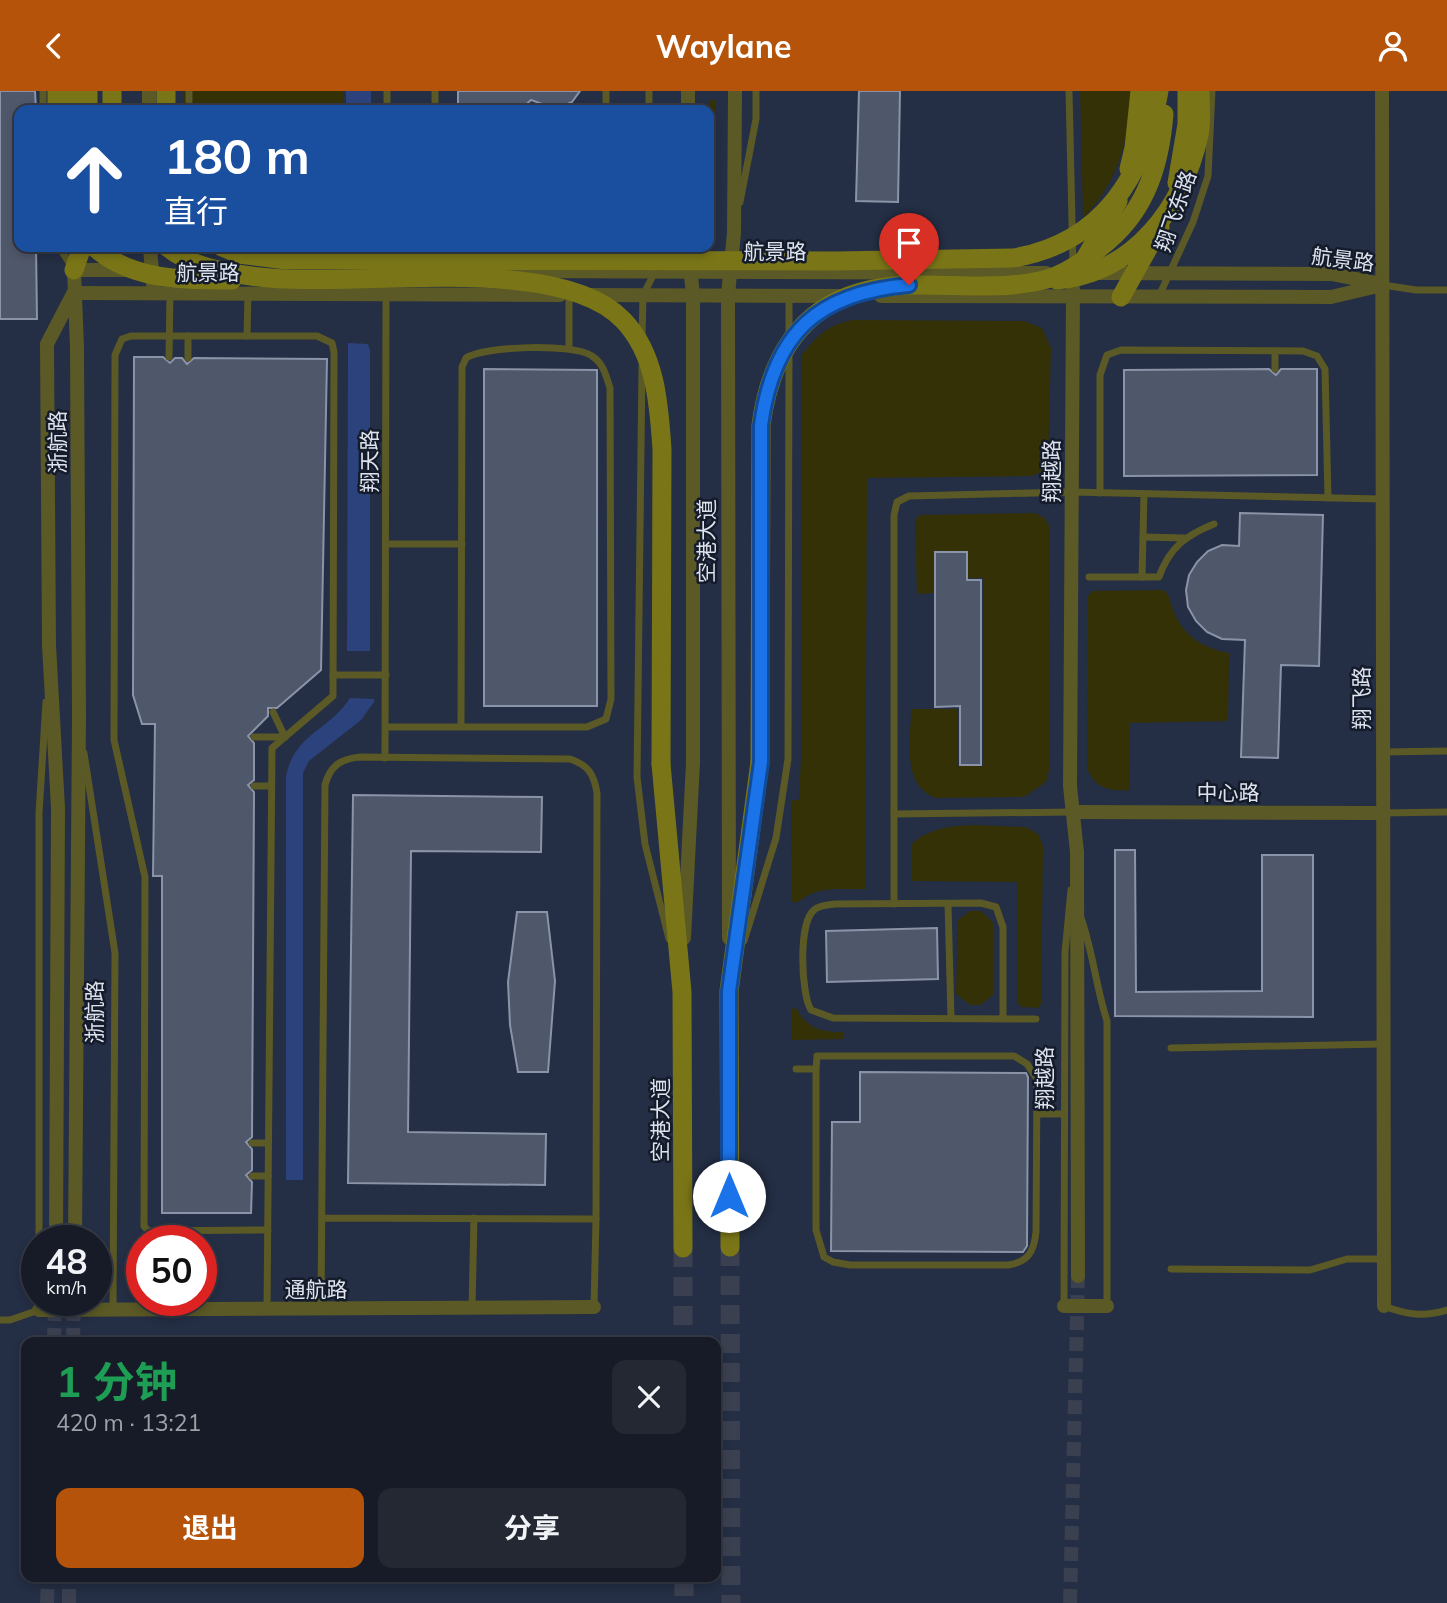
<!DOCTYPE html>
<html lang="zh">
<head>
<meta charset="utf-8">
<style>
  body { margin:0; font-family:Mulish,"Noto Sans SC",sans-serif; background:#232833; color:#f1f3f6; height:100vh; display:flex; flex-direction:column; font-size:26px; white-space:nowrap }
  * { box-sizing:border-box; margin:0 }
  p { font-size:23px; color:#9ea1a7 }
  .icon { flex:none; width:38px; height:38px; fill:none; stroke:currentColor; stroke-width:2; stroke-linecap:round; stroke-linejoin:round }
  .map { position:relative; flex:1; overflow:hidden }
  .drawer { position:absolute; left:21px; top:1246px; width:700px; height:245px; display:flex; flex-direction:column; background:#161b27; border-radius:14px; box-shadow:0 4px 10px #0003,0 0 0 2px #353944 }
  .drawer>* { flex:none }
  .banner { position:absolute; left:14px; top:14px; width:700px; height:147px; border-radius:14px; box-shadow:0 4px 10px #0003,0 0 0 2px #353944; background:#1a4fa0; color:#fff; overflow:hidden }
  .speed { position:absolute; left:21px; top:1134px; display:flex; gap:14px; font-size:35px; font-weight:700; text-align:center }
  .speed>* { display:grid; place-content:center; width:91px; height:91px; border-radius:50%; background:#161b27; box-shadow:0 4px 10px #0003,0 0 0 2px #353944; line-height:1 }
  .speed small { font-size:18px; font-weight:400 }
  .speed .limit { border:10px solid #d22; background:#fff; color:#111 }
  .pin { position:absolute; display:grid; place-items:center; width:60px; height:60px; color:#fff; margin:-72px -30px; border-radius:50% 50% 50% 0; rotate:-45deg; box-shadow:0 0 7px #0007 }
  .pin .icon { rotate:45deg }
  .me { position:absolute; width:77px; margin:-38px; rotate:0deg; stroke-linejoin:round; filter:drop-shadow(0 0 5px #0008) }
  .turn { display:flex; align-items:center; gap:24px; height:147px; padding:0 35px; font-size:32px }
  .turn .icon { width:91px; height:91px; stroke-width:2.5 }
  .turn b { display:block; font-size:49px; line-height:60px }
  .round { display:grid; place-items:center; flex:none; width:74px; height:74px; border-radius:14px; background:#232833 }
  .head { display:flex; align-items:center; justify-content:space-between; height:119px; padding:0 35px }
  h1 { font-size:42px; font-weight:700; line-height:52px; color:#1e9e55 }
  .cta { display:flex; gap:14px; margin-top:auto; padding:14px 35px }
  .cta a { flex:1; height:80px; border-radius:14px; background:#b45309; color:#fff; font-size:28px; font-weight:700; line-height:80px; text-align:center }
  .cta a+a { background:#232833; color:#f1f3f6 }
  header { display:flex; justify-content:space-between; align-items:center; height:91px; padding:0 35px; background:#b45309; color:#fff; font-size:32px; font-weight:700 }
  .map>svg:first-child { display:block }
  .built { fill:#242e44; fill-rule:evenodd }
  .green { fill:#333105 }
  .water { fill:#2b427c }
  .building { fill:#4f576a; stroke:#8a93a7; stroke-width:2 }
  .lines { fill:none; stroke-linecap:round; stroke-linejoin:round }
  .minor-tunnel { stroke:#3a4050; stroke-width:14; stroke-dasharray:14 7; stroke-linecap:butt }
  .secondary-tunnel { stroke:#3a4050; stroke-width:19; stroke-dasharray:19 10; stroke-linecap:butt }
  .service { stroke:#5b5925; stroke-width:7 }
  .minor { stroke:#5b5925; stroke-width:14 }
  .secondary { stroke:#7a7617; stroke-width:19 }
  .secondary-bridge { stroke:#7a7617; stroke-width:19 }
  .route-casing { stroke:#114b97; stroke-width:18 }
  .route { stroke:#1a73e8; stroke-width:12 }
  .labels { text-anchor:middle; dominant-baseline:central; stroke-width:5; stroke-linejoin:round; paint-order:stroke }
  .street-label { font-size:21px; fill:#dde2ed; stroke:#141b2a }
</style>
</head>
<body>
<header><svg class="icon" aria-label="back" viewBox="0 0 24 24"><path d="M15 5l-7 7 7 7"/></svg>Waylane<svg class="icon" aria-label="person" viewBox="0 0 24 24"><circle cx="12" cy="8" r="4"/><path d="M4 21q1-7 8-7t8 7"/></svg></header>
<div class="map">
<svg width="1447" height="1512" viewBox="0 0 1447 1512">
  <rect width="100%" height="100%" fill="#1d2434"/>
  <!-- built -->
  <path class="built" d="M0,0H1447V1512H0ZM19,19H709V156H19ZM37,1150H96V1209H37ZM142,1150H201V1209H142ZM26,1251H716V1486H26Z"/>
  <!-- green -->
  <g class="green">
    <rect x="184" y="0" width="159" height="19"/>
    <path d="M1080,0H1133C1127,50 1119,91 1083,127Z"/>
    <rect x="709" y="9" width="6" height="140"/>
    <path d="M854,229L1024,230L1042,237L1051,257L1048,370L1043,380L1032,385L867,387L865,798C841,799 817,794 799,811H792L791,720L792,709H799L801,667V265C816,246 829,232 854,229Z"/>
    <path d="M1035,422L1045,427L1050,437L1049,679L1046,691L1024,706L935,707C901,692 911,650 911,618H958V675H983V487H968V460H934V502L917,503L915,429L920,424Z"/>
    <path d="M1163,499L1168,503C1177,538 1193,555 1229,562L1228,630L1129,632L1130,699C1109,700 1095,698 1087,677L1088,505L1092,500Z"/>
    <path d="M1026,736L1039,744L1043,756L1041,913L1038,917L1021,916L1017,911V791L912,790V753C940,726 990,736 1026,736Z"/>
    <polygon points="970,820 981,820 993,831 993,904 980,914 970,914 956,903 958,829"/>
    <path d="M796,917C808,938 820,941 843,941V948L791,949V918Z"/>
  </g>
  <!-- water -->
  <g class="water">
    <rect x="346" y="0" width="25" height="19"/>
    <polygon points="348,252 368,253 370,259 370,560 347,560"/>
    <path d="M350,607L374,608V611L361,629L309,670L303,682V1089H286V685C295,642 329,640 350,607Z"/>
  </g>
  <!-- building -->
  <g class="building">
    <polygon points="0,0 35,0 36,19 19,19 19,156 36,156 37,228 0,228"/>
    <polygon points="458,0 580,0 572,11 556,18 531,9 520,19 458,19"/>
    <polygon points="859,0 900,0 898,111 856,110"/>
    <polygon points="134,266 163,266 170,272 175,267 182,267 187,273 194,267 327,268 321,579 277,617 268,617 268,625 248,645 254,652 254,689 248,694 254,701 252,1046 246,1051 252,1058 252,1079 246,1084 252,1091 251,1122 162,1122 162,785 153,785 155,633 142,633 133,604"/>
    <polygon points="484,278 597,279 597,615 484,615"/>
    <polygon points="1269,278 1276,284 1281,278 1317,278 1317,384 1124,385 1124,279"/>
    <polygon points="1240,422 1323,424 1319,575 1281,574 1278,667 1241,666 1245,549 1222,548 1207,541 1196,530 1188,516 1186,499 1189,484 1197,471 1208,460 1222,454 1239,455"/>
    <polygon points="935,461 967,461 967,489 981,489 981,674 960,674 960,615 935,616"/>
    <polygon points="353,704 542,706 541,761 411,760 408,1041 546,1043 545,1094 348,1092"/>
    <polygon points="1115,759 1135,759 1136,901 1262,900 1262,764 1313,764 1313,926 1115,925"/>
    <polygon points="517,821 547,821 555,890 548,981 518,981 510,934 508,891"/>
    <polygon points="937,837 938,888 827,891 826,840"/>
    <polygon points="860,981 1026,982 1028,986 1027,1155 1023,1161 831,1160 832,1031 860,1031"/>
  </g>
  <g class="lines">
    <!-- minor-tunnel -->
    <g class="minor-tunnel">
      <polyline points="54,1251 55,1209"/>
      <polyline points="73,1251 74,1209"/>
      <polyline points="47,1512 48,1486"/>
      <polyline points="69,1512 69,1486"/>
      <polyline points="1070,1512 1078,1185"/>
    </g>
    <!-- secondary-tunnel -->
    <g class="secondary-tunnel">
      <polyline points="730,1156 731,1512"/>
      <polyline points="683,1157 683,1251"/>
      <polyline points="684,1486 684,1512"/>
    </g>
    <!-- service -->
    <g class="service">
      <polyline points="43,0 43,19"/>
      <polyline points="435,0 435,19"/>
      <polyline points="649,0 649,19"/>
      <polyline points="1069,0 1073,174"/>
      <polyline points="189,19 189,0"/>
      <polyline points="387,19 387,0"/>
      <polyline points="606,19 606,0"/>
      <polyline points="740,111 756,28 756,0"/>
      <polyline points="59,156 72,176"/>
      <polyline points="573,170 573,156"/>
      <polyline points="1383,194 1416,199 1447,199"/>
      <polyline points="1159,205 1193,131 1208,85 1212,0"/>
      <polyline points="247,245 248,203"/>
      <polyline points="642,246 643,204 655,181"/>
      <polyline points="789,246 789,205"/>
      <polyline points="569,257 569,204"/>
      <polyline points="1275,260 1275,278"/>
      <polyline points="169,266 170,203"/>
      <polyline points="188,267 188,245"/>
      <polyline points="642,276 637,686 645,753 669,848"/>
      <polyline points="1100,402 1100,284 1107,264 1121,259 1303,260 1317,265 1325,278 1328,407"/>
      <polyline points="1143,446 1184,447"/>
      <polyline points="386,453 462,453"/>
      <path d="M1089,486H1159C1169,457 1186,444 1214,433"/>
      <polyline points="1142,486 1144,403"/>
      <polyline points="333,584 386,584"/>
      <path d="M386,636H587L606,628L611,608L610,297C606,285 604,273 592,265C574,252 484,255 466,267L462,276L461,636"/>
      <polyline points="254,646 285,646 273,621"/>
      <polyline points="1383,661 1447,660"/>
      <polyline points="84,662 115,862 113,1218"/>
      <polyline points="385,667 386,202"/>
      <polyline points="254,695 271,695"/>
      <polyline points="1382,722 1447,721"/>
      <polyline points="894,723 1074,721"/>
      <polyline points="894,813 894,424 897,411 909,405 1072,401 1380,408"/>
      <polyline points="948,813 951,927"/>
      <path d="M1081,827C1093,861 1096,896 1107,930V1215"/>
      <polyline points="744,850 776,747 788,668 789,265"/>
      <path d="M1003,927V836L996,816L981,812L835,813C828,814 819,814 814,819C798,832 801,903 811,919L833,927L1036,928"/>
      <polyline points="1171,957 1383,953"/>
      <path d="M796,978H816L817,965H1014L1027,973L1037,988L1036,1141C1034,1161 1028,1171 1008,1174H850L833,1171L824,1166L816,1139V978"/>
      <polyline points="1037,1023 1064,1023"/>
      <polyline points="252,1052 268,1052"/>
      <polyline points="252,1085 268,1085"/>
      <polyline points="39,1150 39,722 46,611"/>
      <polyline points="1171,1178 1310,1179 1347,1168 1384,1168"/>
      <polyline points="1064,1215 1065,861 1071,799"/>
      <path d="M1384,1215C1407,1224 1424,1226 1447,1219"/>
      <polyline points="594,1216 596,1128"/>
      <polyline points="472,1218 474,1127"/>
      <polyline points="267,1219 272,657 333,605 334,261 332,252 317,245 131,245 122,248 115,264 114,649 145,786 144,1135 148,1140 268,1139"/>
      <path d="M321,1219L325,694C330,675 340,668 360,666L570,668C588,674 594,683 597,702L596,1128L323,1127"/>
      <polyline points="0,1229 10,1229 39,1219 39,1209"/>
    </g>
    <!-- minor -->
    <g class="minor">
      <polyline points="149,0 149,19"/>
      <polyline points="1382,0 1384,1215"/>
      <polyline points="688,19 688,0"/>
      <polyline points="150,156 153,193"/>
      <polyline points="499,180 1046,182"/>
      <polyline points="1094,182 1331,183 1382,193"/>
      <polyline points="1073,198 1070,695 1077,761 1078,1185"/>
      <polyline points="74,202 560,204"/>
      <polyline points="584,204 847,205"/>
      <polyline points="881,205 1331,206 1378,195"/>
      <polyline points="1074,721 1382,722"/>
      <polyline points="684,847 693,672 693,204 688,156"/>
      <polyline points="729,847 728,204 734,142 735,0"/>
      <polyline points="56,1150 58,717 49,554 47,253 73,203"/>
      <polyline points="75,1150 79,626 77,257 74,179 129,179"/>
      <polyline points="1064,1215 1107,1215"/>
      <polyline points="39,1219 594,1216"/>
    </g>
    <!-- secondary -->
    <g class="secondary">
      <polyline points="57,0 57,19"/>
      <polyline points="73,0 73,19"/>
      <polyline points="112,0 112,19"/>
      <polyline points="166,0 166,19"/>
      <polyline points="88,19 88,0"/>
      <polyline points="1129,78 1134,57 1140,0"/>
      <polyline points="1177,92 1187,33 1187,0"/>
      <polyline points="1086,166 1118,110"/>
      <polyline points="74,179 82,156"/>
      <polyline points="1121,206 1160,136"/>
      <polyline points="661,673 682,901 683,1157"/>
      <polyline points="730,1156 729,900 760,671"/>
    </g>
    <!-- secondary-bridge -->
    <g class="secondary-bridge">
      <path d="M94,156C132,190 184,189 232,189"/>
      <path d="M167,156C190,175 222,181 251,185C347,200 556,159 623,229C656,263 659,314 662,358L661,673"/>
      <path d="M222,156L239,163L286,169L835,170L1013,167C1103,152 1145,84 1159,0"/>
      <path d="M1057,189C1135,182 1183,116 1199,44C1202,30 1200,14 1200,0"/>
      <path d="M760,671L761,334C773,246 819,196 911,194C953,193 998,199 1039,190C1065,185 1088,167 1108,150C1147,117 1160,72 1164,23"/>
    </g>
  </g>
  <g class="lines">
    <!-- route casing -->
    <g class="route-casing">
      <path id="route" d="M729,1105V900L761,671V334C774,242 817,202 909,194"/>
    </g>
    <!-- route -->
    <use href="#route" class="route"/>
  </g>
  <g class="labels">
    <!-- street labels -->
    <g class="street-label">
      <text transform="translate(1175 120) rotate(-71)">翔飞东路</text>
      <text x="775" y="160">航景路</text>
      <text transform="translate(1343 168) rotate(7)">航景路</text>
      <text x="208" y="181">航景路</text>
      <text transform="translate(57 351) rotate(-90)">浙航路</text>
      <text transform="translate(369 370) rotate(-90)">翔天路</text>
      <text transform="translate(1051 380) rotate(-90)">翔越路</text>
      <text transform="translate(706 450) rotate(-90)">空港大道</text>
      <text transform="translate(1361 607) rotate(-90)">翔飞路</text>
      <text x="1228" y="701">中心路</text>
      <text transform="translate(94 921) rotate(-90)">浙航路</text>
      <text transform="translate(1044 987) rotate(-90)">翔越路</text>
      <text transform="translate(660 1029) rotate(-90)">空港大道</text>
      <text x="316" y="1198">通航路</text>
    </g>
  </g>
</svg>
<div class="speed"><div>48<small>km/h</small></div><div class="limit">50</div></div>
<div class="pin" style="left:909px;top:194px;background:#d93025"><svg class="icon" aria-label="arrive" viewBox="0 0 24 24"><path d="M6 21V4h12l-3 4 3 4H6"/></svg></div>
<svg class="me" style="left:729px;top:1105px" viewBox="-20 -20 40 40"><circle r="19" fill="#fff"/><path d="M0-13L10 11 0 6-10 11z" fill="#1a73e8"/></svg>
<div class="banner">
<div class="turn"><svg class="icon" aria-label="ahead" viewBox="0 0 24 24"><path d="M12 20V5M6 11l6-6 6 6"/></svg><div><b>180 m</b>直行</div></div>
</div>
<section class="drawer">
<div class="head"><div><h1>1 分钟</h1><p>420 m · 13:21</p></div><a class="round"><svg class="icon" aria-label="close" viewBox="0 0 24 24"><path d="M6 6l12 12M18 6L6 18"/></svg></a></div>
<div class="cta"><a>退出</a><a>分享</a></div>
</section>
</div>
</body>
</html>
